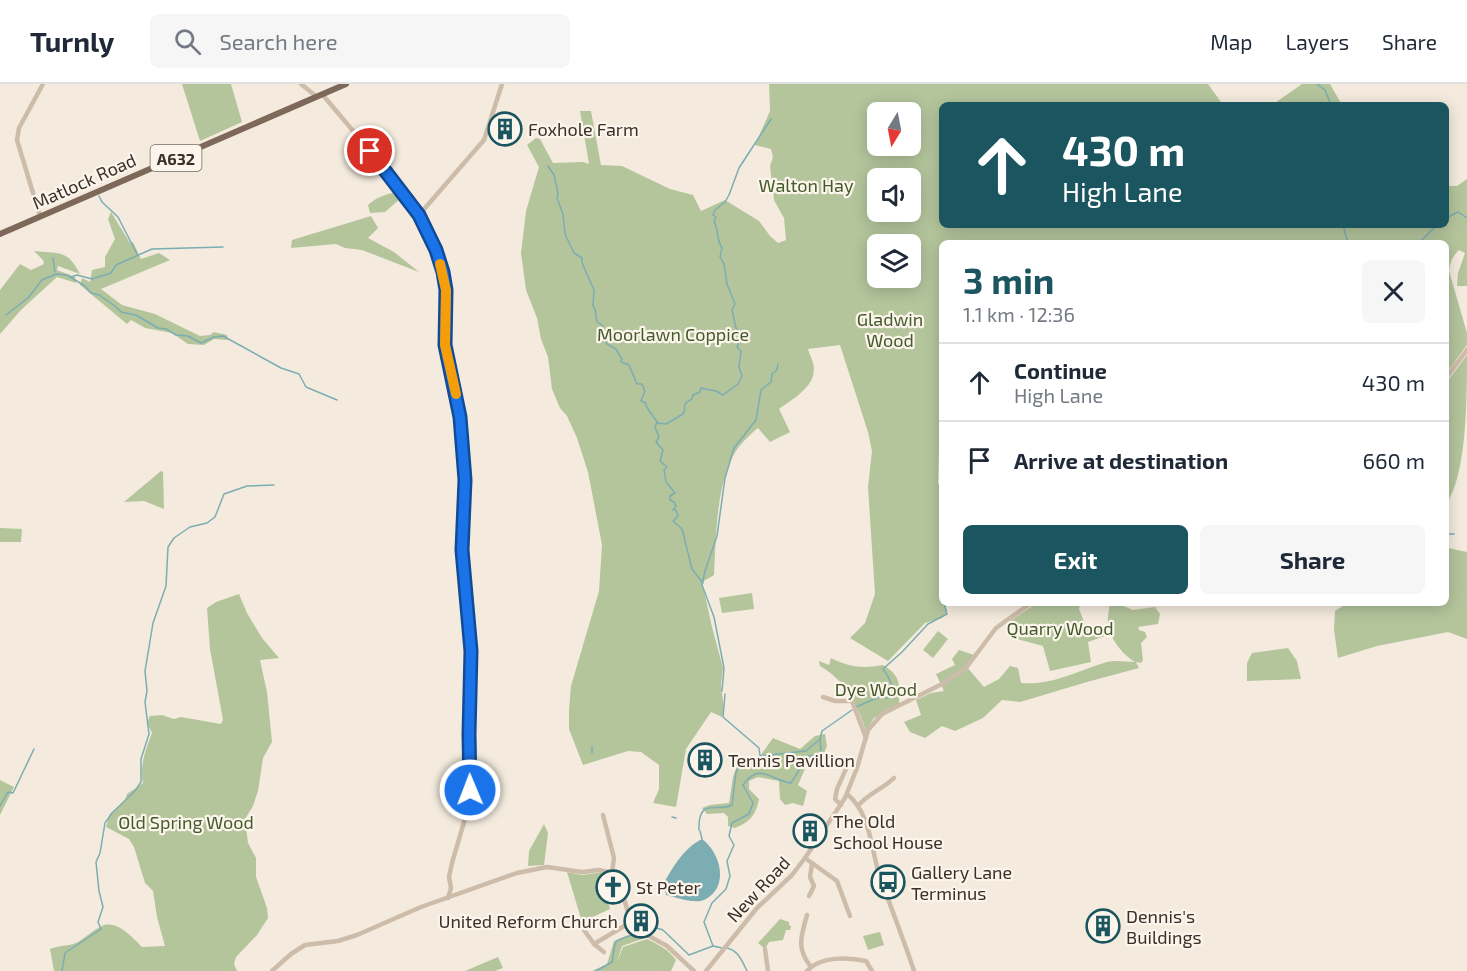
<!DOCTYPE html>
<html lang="en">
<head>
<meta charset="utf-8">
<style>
  body { margin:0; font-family:"Exo 2",sans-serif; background:#f6f6f7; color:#1f2937; height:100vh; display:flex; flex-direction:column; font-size:22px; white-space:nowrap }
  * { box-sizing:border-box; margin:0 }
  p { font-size:20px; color:#747a83 }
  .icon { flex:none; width:33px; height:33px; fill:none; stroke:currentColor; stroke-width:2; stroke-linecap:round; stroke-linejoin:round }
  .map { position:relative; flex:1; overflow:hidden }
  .sheet { position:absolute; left:939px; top:156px; width:510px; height:366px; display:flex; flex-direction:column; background:#fff; border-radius:9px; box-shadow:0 3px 15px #0003 }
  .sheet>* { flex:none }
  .banner { position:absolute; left:939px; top:18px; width:510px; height:126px; border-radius:9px; box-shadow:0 3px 15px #0003; background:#1b555f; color:#fff; overflow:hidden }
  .needle { width:39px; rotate:190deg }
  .fabs { position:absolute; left:867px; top:18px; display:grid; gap:12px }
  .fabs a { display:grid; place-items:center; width:54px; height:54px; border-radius:9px; background:#fff; box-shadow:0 3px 15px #0003; font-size:30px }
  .pin { position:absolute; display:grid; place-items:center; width:51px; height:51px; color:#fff; margin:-26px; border:3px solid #fff; border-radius:50%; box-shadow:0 2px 6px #0007 }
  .me { position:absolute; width:66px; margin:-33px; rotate:359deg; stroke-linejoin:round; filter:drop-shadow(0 0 4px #0008) }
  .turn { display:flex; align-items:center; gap:21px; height:126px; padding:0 24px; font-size:27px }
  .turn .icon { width:78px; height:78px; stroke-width:2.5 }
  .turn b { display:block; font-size:42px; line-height:51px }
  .round { display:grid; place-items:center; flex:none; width:63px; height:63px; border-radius:9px; background:#f6f6f7 }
  .overview { display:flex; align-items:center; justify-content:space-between; height:102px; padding:0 24px }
  h1 { font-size:36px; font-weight:700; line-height:45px; color:#1b555f }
  .action { display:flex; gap:12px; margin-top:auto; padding:12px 24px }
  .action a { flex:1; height:69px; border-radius:9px; background:#1b555f; color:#fff; font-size:24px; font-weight:700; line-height:69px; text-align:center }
  .action a+a { background:#f6f6f7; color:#1f2937 }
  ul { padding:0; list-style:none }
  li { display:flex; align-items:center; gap:18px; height:78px; padding:0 24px; border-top:2px solid #e0e1e3 }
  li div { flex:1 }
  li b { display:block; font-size:22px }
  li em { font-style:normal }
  header { display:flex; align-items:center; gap:36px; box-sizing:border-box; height:84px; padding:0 30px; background:#fff; border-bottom:2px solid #e0e1e3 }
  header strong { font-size:28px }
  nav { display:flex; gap:33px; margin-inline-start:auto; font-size:21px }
  .search { width:420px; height:54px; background:#f6f6f7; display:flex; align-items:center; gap:15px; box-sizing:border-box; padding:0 21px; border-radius:9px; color:#747a83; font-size:22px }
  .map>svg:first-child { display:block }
  .green { fill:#b4c59c; fill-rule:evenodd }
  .water { fill:#7badb3 }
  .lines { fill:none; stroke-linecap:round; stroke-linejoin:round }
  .stream { stroke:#7badb3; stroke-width:1.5 }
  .minor { stroke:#cdbca9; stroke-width:4.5 }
  .major { stroke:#7d6859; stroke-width:6 }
  .route-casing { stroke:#114b97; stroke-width:15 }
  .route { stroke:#1a73e8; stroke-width:10 }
  .slow { stroke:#f59e0b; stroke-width:10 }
  .labels { text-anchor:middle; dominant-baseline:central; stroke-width:4.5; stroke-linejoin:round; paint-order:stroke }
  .shield { fill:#fbf5eb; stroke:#746b63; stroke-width:1.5 }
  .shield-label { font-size:16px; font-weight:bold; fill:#3a3029 }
  .poi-label { font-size:18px; fill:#3a3029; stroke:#fbf5eb; text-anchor:start }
  .street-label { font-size:18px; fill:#3a3029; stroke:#fbf5eb }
  .park-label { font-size:18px; fill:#455a2b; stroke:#fbf5eb }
</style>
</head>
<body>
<header>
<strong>Turnly</strong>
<div class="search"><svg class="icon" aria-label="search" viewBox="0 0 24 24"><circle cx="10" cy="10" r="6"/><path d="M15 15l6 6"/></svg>Search here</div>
<nav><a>Map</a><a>Layers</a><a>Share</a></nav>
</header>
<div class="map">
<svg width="1467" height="887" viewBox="0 0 1467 887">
  <rect width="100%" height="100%" fill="#f4ebde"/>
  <!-- green -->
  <g class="green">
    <polygon points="182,0 231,0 242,38 200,57"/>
    <path d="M769,0H1208L1223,21H942V141H1446V102H1457L1467,95V202H1457L1458,189L1465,169L1459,166C1452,173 1450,178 1449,187L1467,249V261L1446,290V159H942V342L939,365L938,400L942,404V519H945L947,528L942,534L925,539L888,577L850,554L865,539L875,510L868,403L872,367L868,348L840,261L808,265C809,270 812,274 813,279C819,301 794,314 779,325L790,348L770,358L758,344C748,352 739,361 733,372C716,405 716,454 714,491L702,498L712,543L723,584L721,601L724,626L722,633L711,628L686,665L676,723L653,719L659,705V681L641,668L628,667L583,681L569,645V626L571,602L599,507L602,461L588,388L577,354L567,332L560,324L552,305L548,273L541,255L537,234L526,206L521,169L526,127L539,83L527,61L536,54L540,55L553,79L583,78L589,80L580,27H591L601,81L622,82L670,105L693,111L701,127L725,116L759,137L770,152L778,159L786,156L784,134L774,116L770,82L773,73L771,65L755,61L770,27ZM910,28V62H878V28ZM878,94H910V128H878ZM878,160H910V194H878Z"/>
    <polygon points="1302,0 1330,0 1342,21 1272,21"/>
    <path d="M393,109L401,114L385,128L370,129L368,121C374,115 385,110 393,109Z"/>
    <polygon points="111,128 130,159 133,158 141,175 159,169 170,176 101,205 122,221 155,230 200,252 210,251 214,248 227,251 228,256 214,255 204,261 188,260 172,249 145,244 131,236 127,240 80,201 82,194 90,198 92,186 105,183 105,173 115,155 108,135"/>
    <polygon points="371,132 378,144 368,154 394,168 419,188 362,166 345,164 336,160 291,164 292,156"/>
    <path d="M34,167C60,170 67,165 80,190L58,182L57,186L75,193L76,199L57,193L22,225L0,250V206L20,180L31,186L44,180L43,176Z"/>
    <path d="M1467,271C1467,311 1467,391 1446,420V299Z"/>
    <polygon points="161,387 163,388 164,425 144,417 124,418"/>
    <polygon points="0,444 22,445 21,458 0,458"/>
    <polygon points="1448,464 1467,468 1467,555 1448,548 1377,562 1338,574 1334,546 1335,527 1347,519 1446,519 1446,465"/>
    <polygon points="752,509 754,525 722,529 719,514"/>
    <path d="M239,510L247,529L262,554L279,574L260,576L267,608L272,658L263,674L258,707L253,722L245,735L248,759L256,774V793L267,824L268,834L257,851L236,873L234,880L237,887H54L50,865C60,861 71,862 78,858C86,853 93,846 102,842C117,835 133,854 142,863L165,862L157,833L153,807L145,799L134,763L129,755L106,743L110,730L125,716L127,710L143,699C139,683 146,664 152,649L147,639L150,632L162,631L174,635L181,633L221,640L223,636L210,565L207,524L216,518Z"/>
    <polygon points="1041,519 1080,519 1079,525 1086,543 1099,540 1105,552 1088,558 1091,578 1050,587 1043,562 1017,555 1018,547 1010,537 1035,520"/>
    <path d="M1109,519H1116L1133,526L1155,523L1160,530L1158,540L1138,543L1139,546L1145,548L1147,553L1141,559L1143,576L1141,579L1136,578L1139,584L1087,598L1020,618L1002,616L983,634L955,647L942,642L925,654L910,648L904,638L921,631L916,616L931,609L944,607L936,590L955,581L952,575L959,566L974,571L966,582L984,603L999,595L1010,582L1018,584L1021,599C1052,602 1079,586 1107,578C1116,576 1126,578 1135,578C1122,570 1110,555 1108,539C1107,532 1110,525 1109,519Z"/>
    <polygon points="938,547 948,555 933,574 923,566"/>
    <polygon points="1288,564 1297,577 1301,595 1247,597 1247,579 1252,569"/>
    <path d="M831,574C849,583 863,585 883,581C901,592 900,600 899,620L874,634L866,647C857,620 846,597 820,582L819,577L829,581Z"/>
    <path d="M825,650L827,662L823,672L808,678L798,701L807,707L803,722L793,719L785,721L780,715L779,697L758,693L749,697V705L759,715C756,731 750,738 735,744L728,742V733L724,729L707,730L702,724L710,721L729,719L733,693L738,679L760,672L773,654L800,665L815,652Z"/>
    <polygon points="0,696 14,703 0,731"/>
    <polygon points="544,740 548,749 544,781 528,782 529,767"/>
    <polygon points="567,788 582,791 604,788 611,790 615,795 610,797 610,800 604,804 610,825 582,838"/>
    <polygon points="780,835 789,838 789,841 791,842 790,846 786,846 783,856 769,858 765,865 758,859"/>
    <path d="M636,848L645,854L622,862L617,878L623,863L647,855C659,861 668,865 676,876L671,887H592L607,880L614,857Z"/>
    <polygon points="880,848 884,861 868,866 863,852"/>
    <polygon points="498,873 503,884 495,887 465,887"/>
  </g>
  <!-- water -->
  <path class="water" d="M702,755C721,769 730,804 704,816C693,820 676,813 666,811L665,806L661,804C672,785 682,765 702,755Z"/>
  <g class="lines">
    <!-- stream -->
    <g class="stream">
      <polyline points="1317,0 1325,6 1331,21"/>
      <polyline points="548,82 554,91 558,109 557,114 563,130 565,150 574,169 582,174 582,179 594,206 593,222 595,225 597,238 603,242 603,252 607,260 616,265 622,275 621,278 629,281 637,300 642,300 645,307 641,317 646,319 646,322 657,338 655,343 659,353 656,358 663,366 660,377 667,383 664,386 666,398 675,409 670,412 670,416 674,418 676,422 673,426 676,426 678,432 673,437 682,445 692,485 703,499"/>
      <polyline points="99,112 102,118 118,133 137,170"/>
      <polyline points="1446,134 1458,128 1467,134"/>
      <polyline points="1343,141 1348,159"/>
      <polyline points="1419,159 1437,141"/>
      <polyline points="53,174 55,188"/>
      <polyline points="71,193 77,191 92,195 111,189 116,181 152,165 223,163"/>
      <polyline points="6,231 28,214 42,196 56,190 67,191 85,202 91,209 99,211 115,222 121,228 136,231 158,244 166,245 176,251 188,252 201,259 214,253 223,252 281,284 299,290 306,303 337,316"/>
      <path d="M657,339L666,340L683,330C688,322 679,322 692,315L693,311L700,308L701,304L716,307L723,311L738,300L742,292L739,283L741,267L737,263L741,252L736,244L732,226L735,220L727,200L724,180L720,173L722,164C716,156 719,145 714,138L716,133L713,131L715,126L725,118L729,111L739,84L771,35"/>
      <polyline points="1446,450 1454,450"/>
      <polyline points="722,607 724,584 714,533 702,501 705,487 717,452 725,394 734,364 756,336 761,306 771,298 772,290 777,286 778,280"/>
      <polyline points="725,610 723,633 759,664 760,672"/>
      <path d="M856,623L879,613L887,614L892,611C895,603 888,592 883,585L902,568L928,540L947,530L944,519"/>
      <polyline points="592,663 592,669"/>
      <polyline points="0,722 8,708 13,709 34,665"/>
      <polyline points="672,733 676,734"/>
      <path d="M699,746C698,712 717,729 732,721L736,688L740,681L760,672L806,667L819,656"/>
      <polyline points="700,747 702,755"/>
      <path d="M643,845L650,842L663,846L689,871L713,862L704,838L712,819L726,805L730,792L727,777L734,761L729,752L732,739L749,730L753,719L743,701C760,677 772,697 791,699L808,672L817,671L821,668L820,655L822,647L852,626"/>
      <polyline points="713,862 722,864"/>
      <path d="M727,864C739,867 742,877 747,887"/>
      <polyline points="62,887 65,869 101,845 98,838 103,823 99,807 96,778 100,769 105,739 112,729 135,707 141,698 141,675 149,650 145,618 147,607 145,587 153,539 166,502 168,463 174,454 190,443 207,439 215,433 224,410 247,402 274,401"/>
      <path d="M596,887L612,878C614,872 613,863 616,858C618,854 633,852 639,848"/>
    </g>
    <!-- minor -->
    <g class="minor">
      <polyline points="301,0 317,13"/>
      <polyline points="322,10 370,67 419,131 436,166 443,188 446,206 445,261 461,333 465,421 463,466 472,592 469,650 469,721 452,779 449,793 451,804 448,814"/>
      <polyline points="419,131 484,56 502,0"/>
      <polyline points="40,132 17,56 19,44 43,0"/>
      <polyline points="1446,294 1467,266"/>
      <polyline points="823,613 835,617 852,617 866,654"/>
      <path d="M847,710C870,729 870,759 878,786C889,820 903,853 914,887"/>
      <polyline points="841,721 835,715 837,705 846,685"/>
      <path d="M858,722C868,709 883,705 894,694"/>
      <polyline points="603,731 614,774 612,789"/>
      <polyline points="805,774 837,797 850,832"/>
      <polyline points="809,812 814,802 810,793 812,780"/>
      <path d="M807,831C801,853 796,864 811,883"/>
      <polyline points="584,846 594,860"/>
      <polyline points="765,865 768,887"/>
      <polyline points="604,868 594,860 631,838"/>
      <polyline points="272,887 291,870 305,861 338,857 357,851 421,823 517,789 547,783 582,788 599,786 612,789 622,808 631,838 638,846 667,862 694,887"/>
      <polyline points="706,887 757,824 792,791 805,774 845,714 857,684 868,646 882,630 942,600 966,584 996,544 1031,519"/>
      <path d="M807,887C820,872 848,873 866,877L872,887"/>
    </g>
    <!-- major -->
    <polyline class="major" points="0,150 346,0"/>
  </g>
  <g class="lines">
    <!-- route casing -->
    <g class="route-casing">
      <polyline id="route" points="370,67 419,131 436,166 443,188 446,206 445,261 460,333 465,396 462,466 471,567 469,650 470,706"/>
    </g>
    <!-- route -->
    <use href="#route" class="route"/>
    <!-- slow -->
    <polyline class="slow" points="440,180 446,206 445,261 456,310"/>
  </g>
  <!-- icons -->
  <defs>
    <g id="building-ring" transform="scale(1.725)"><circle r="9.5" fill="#fbf5eb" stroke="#1b555f" stroke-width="1.5"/><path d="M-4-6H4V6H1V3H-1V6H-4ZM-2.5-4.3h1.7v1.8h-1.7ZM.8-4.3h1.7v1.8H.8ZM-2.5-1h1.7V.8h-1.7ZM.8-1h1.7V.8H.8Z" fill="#1b555f"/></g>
    <g id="bus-ring" transform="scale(1.725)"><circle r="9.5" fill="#fbf5eb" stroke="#1b555f" stroke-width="1.5"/><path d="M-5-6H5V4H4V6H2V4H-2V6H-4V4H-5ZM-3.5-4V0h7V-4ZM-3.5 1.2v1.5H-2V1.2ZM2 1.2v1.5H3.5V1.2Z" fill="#1b555f"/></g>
    <g id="church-ring" transform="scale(1.725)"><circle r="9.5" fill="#fbf5eb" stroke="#1b555f" stroke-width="1.5"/><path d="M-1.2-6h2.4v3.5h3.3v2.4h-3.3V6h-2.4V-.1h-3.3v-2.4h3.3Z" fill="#1b555f"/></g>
  </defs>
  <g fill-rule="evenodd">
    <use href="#building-ring" x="505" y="45"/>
    <use href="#building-ring" x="705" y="676"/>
    <use href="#building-ring" x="810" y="747"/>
    <use href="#bus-ring" x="888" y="798"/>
    <use href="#church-ring" x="613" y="803"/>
    <use href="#building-ring" x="641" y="837"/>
    <use href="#building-ring" x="1103" y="842"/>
  </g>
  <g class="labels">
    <!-- shield labels -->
    <rect class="shield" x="150.5" y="61" width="51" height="26" rx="4.5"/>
    <g class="shield-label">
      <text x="176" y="74">A632</text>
    </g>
    <!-- poi labels -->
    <g class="poi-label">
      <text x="528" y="45">Foxhole Farm</text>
      <text x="728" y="676">Tennis Pavillion</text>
      <text x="833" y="737">The Old<tspan x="833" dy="21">School House</tspan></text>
      <text x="911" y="788">Gallery Lane<tspan x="911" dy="21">Terminus</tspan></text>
      <text x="636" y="803">St Peter</text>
      <text x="1126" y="832">Dennis's<tspan x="1126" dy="21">Buildings</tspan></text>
      <text x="618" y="837" text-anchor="end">United Reform Church</text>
    </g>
    <!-- street labels -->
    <g class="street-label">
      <text transform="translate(84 97) rotate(-24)">Matlock Road</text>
      <text transform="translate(758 805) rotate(-47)">New Road</text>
    </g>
    <!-- park labels -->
    <g class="park-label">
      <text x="806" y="101">Walton Hay</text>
      <text x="890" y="235">Gladwin<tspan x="890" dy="21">Wood</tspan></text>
      <text x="673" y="250">Moorlawn Coppice</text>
      <text x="1060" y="544">Quarry Wood</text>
      <text x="876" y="605">Dye Wood</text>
      <text x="186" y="738">Old Spring Wood</text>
    </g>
  </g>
</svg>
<div class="fabs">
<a><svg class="needle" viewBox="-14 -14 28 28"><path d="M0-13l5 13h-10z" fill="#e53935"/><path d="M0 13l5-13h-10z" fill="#747a83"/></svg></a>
<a><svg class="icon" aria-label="sound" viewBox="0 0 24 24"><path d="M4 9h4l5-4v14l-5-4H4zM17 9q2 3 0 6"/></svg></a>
<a><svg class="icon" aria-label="layers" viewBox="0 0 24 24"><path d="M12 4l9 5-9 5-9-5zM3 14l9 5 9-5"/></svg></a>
</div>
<div class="pin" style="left:370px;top:67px;background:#d93025"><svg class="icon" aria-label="arrive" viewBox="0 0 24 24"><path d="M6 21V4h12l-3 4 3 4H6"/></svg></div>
<svg class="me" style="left:470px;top:706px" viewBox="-20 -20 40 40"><circle r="17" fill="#1a73e8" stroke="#fff" stroke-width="3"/><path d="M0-11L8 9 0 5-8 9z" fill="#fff"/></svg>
<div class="banner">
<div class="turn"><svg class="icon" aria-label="ahead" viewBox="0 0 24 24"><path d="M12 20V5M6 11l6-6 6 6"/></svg><div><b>430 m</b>High Lane</div></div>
</div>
<section class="sheet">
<div class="overview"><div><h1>3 min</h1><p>1.1 km · 12:36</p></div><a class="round"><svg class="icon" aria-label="close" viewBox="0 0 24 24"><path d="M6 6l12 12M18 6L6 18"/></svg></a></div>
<ul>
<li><svg class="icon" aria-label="ahead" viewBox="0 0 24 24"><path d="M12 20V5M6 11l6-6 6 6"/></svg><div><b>Continue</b><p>High Lane</p></div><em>430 m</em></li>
<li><svg class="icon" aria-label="arrive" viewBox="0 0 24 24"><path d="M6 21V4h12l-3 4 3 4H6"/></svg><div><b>Arrive at destination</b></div><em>660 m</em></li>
</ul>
<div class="action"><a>Exit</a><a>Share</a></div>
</section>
</div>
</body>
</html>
